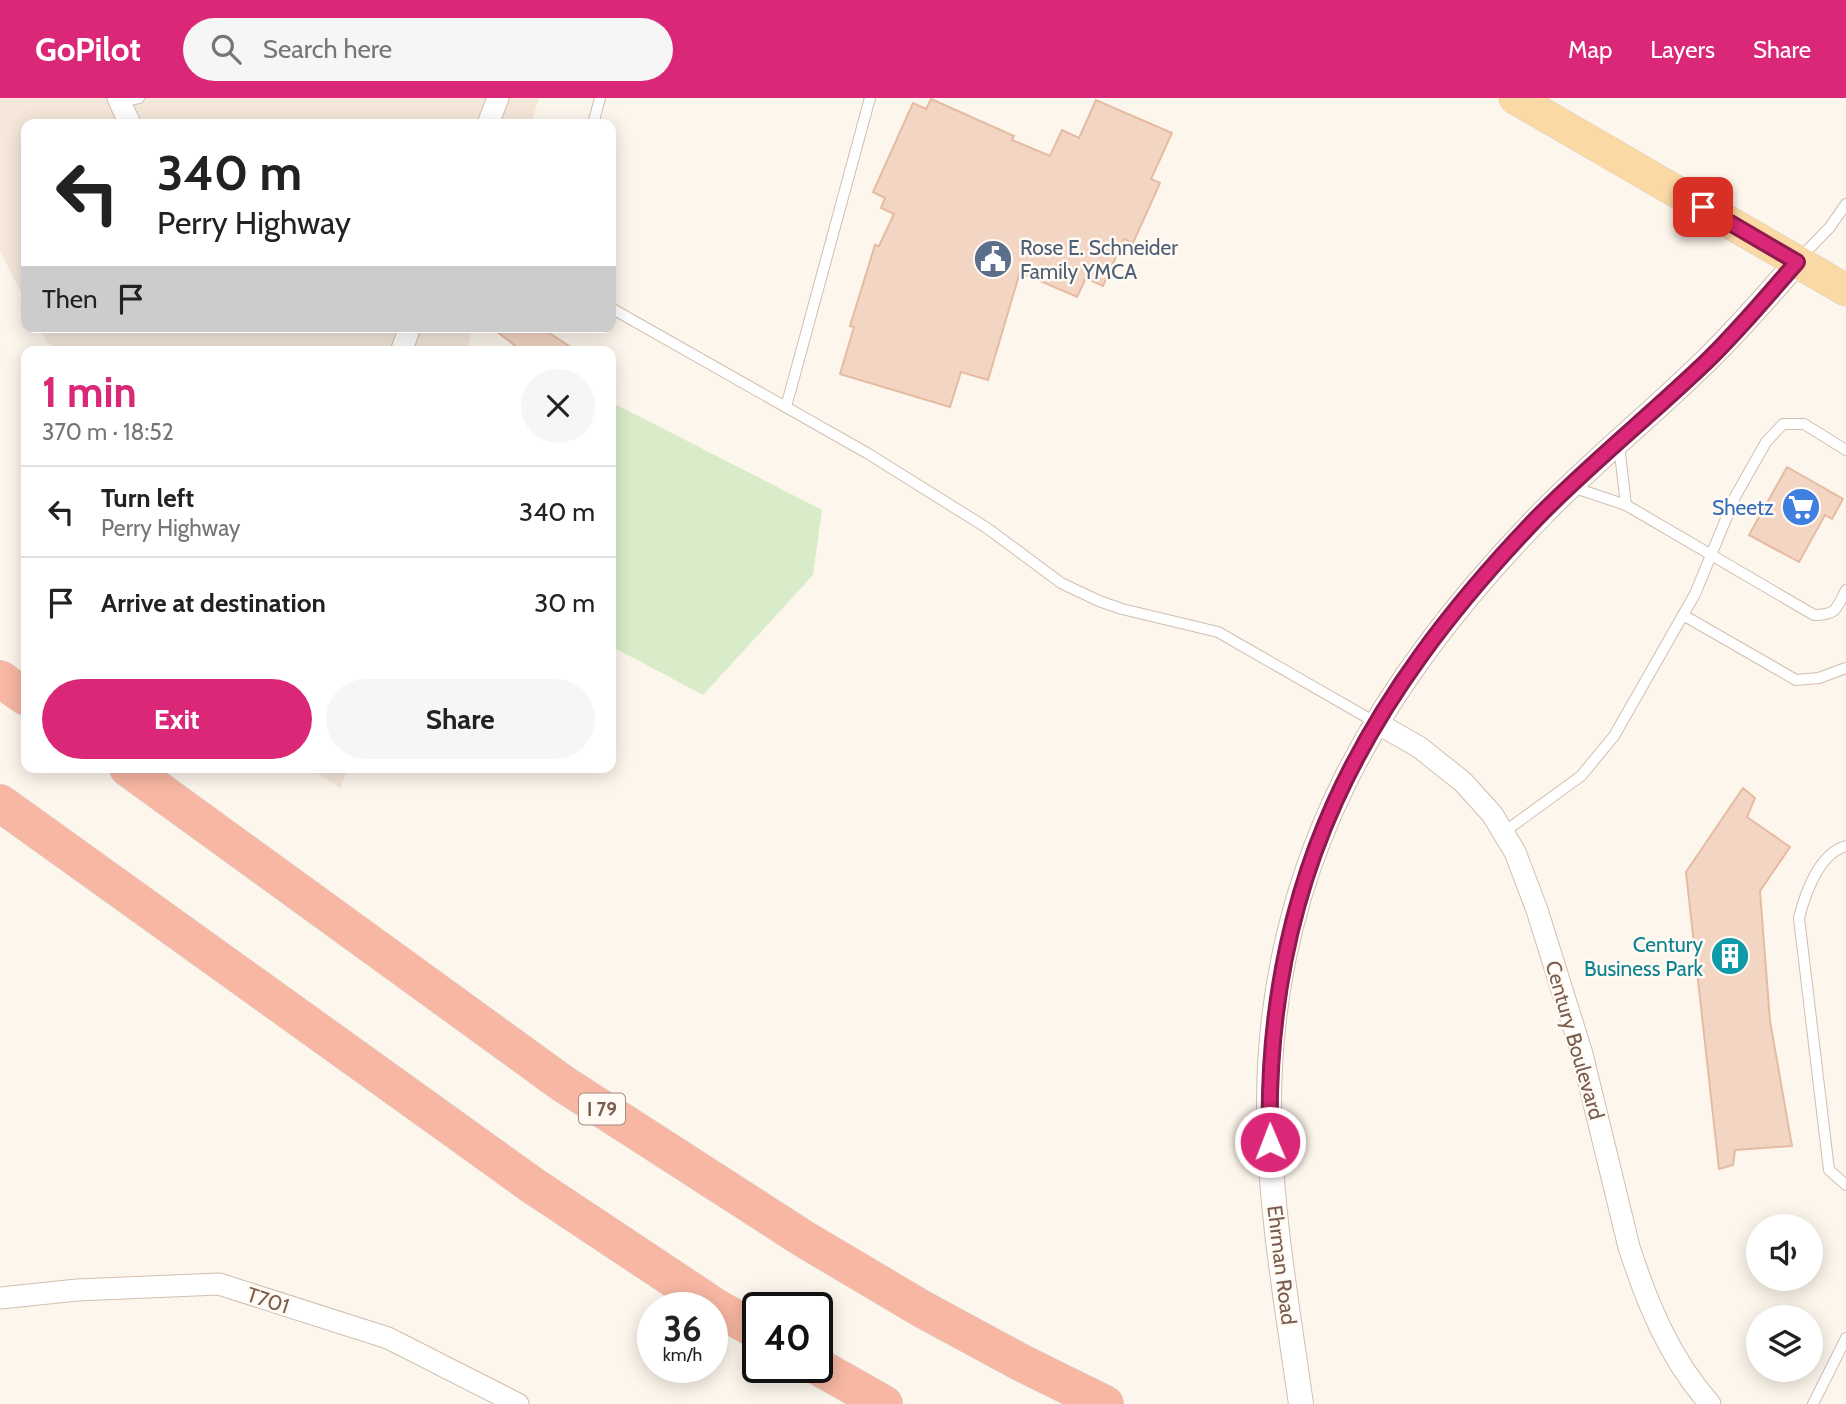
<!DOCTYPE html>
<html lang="en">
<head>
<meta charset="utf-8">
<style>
  body { margin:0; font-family:Cabin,sans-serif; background:#f6f6f6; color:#222; height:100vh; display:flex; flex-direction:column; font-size:26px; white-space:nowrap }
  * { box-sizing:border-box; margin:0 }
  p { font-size:23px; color:#767676 }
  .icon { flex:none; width:38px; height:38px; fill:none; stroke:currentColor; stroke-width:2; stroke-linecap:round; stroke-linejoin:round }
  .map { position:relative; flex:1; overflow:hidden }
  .side { position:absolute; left:21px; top:248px; width:595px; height:427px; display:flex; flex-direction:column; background:#fff; border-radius:14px; box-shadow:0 4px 18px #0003 }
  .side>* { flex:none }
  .guide { position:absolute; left:21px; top:21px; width:595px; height:214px; border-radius:14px; box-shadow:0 4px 18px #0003; background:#fff; color:#222; overflow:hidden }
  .tools { position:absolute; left:1746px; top:1116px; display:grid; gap:14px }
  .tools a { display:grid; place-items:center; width:77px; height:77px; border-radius:50%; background:#fff; box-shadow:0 4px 18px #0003; font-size:35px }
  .speed { position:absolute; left:637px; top:1194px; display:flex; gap:14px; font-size:35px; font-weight:700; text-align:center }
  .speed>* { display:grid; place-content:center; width:91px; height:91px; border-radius:50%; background:#fff; box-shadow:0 4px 18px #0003; line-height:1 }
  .speed small { font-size:18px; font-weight:400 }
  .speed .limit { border:4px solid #111; border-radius:10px; background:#fff; color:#111 }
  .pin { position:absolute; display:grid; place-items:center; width:60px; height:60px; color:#fff; margin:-30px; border-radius:14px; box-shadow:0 4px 10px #0006 }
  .me { position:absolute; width:77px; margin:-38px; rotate:359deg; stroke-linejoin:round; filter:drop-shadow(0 0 5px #0008) }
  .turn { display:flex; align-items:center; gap:24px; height:147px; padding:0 21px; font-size:32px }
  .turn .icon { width:91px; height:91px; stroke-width:2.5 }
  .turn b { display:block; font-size:49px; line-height:60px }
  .then { display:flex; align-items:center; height:66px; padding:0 21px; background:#0003; gap:14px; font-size:26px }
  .round { display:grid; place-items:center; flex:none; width:74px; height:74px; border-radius:37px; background:#f6f6f6 }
  .headline { display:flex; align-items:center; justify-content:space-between; height:119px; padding:0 21px }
  h1 { font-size:42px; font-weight:800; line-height:52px; color:#db2777 }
  .button { display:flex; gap:14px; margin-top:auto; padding:14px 21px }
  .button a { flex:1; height:80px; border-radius:42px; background:#db2777; color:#fff; font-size:28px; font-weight:800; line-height:80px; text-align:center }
  .button a+a { background:#f6f6f6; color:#222 }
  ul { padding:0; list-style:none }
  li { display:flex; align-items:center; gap:21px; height:91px; padding:0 21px; border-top:2px solid #e0e0e0 }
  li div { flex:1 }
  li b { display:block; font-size:26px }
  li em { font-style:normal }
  header { display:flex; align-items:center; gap:42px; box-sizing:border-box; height:98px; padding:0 35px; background:#db2777; color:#fff }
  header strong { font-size:33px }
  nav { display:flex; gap:38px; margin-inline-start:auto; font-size:24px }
  .search { width:490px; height:63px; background:#f6f6f6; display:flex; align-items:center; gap:18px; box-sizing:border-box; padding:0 24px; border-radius:38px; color:#767676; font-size:26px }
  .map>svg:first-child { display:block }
  .residential { fill:#f5e8da }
  .green { fill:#d8ecc9 }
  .building { fill:#f3d5c3; stroke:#e6bba3; stroke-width:2 }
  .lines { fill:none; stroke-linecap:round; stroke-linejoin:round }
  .service-casing { stroke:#d1beb0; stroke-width:12 }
  .minor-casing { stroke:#d1beb0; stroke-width:23 }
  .tertiary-casing { stroke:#d1beb0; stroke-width:26 }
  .primary-casing { stroke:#dad1cd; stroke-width:33 }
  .motorway-casing { stroke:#dad1cd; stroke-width:38 }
  .service { stroke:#fff; stroke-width:10 }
  .minor { stroke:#fff; stroke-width:21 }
  .tertiary { stroke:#fff; stroke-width:24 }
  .primary { stroke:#fbd9a5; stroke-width:32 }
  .motorway { stroke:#f7b7a3; stroke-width:37 }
  .route-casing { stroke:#8e194d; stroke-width:18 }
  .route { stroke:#db2777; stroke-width:12 }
  .labels { text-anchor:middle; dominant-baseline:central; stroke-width:5; stroke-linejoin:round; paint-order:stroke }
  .shield { fill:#fffaf3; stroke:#a28b7f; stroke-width:2 }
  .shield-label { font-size:19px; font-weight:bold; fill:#7a5c4d }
  .service-label { font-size:21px; fill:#4e5e75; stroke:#fffaf3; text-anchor:start }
  .shop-label { font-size:21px; fill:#366cbe; stroke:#fffaf3; text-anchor:end }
  .culture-label { font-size:21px; fill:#0d838f; stroke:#fffaf3; text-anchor:end }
  .street-label { font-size:21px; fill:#7a5c4d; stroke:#fffaf3 }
</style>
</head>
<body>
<header>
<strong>GoPilot</strong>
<div class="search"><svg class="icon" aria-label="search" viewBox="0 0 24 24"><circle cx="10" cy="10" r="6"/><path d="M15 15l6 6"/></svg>Search here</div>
<nav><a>Map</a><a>Layers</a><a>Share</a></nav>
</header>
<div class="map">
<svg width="1846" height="1306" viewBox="0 0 1846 1306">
  <rect width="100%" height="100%" fill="#fdf6ec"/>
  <!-- residential -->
  <g class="residential">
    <polygon points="0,0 539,0 531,26 26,26 26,204 0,153"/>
    <polygon points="39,229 473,229 466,254 68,254 47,245"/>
    <polygon points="310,670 347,670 341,691"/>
  </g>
  <!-- green -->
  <polygon class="green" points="611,304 822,412 813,477 703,597 611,548"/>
  <!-- building -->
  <g class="building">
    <polygon points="931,1 1014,38 1012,42 1050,58 1062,32 1079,40 1096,2 1172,35 1151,81 1160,85 1133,145 1124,141 1103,188 1086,180 1077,199 1020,174 988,282 961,274 950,309 840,276 854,229 850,228 875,147 879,148 894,116 881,110 885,100 873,94 913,5 926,11"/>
    <polygon points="491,229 540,229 578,254 523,254"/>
    <polygon points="1787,369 1843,401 1832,421 1825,417 1799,464 1749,437"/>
    <polygon points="1743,690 1755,700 1747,719 1790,749 1760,793 1770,923 1792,1048 1735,1052 1733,1067 1719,1071 1686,774"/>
  </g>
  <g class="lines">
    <!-- service casing -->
    <g class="service-casing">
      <g id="service">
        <polyline points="119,4 139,0"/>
        <polyline points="593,26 600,0"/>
        <polyline points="1798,162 1830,129 1846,106"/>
        <polyline points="611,210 867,355 987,430 1061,485 1099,503 1122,511 1218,534 1375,624"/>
        <polyline points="786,309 870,0"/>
        <polyline points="1619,347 1626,407"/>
        <path d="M1572,389L1626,407L1814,517C1837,517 1836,511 1846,492"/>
        <polyline points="1683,517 1796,582 1819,580 1846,570"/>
        <polyline points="1504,734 1581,678 1614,638 1695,496 1735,399 1766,344 1783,326 1804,326 1846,352"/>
        <path d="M1846,748C1819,755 1805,796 1799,820L1829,1072L1846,1087"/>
        <polyline points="1813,1306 1846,1240"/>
      </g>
    </g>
    <!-- minor casing -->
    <g class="minor-casing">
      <g id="minor">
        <polyline points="118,0 130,26"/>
        <polyline points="488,26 498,0"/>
        <polyline points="401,254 410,229"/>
        <path d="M1375,624L1419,649L1463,684L1492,716L1515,754L1537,812L1582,956L1629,1149C1647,1205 1670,1261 1710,1306"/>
        <polyline points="0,1200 77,1192 219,1186 388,1240 518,1306"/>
      </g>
    </g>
    <!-- tertiary casing -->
    <g class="tertiary-casing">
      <path id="tertiary" d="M1301,1306C1287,1207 1269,1107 1269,1007C1269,768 1378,584 1541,417C1594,363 1653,315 1707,262C1739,231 1768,197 1797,164"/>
    </g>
    <!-- primary casing -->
    <g class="primary-casing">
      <polyline id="primary" points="1515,0 1846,192"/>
    </g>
    <!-- motorway casing -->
    <g class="motorway-casing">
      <g id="motorway">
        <polyline points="0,581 26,599"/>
        <polyline points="128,670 562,985 804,1141 922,1211 1020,1264 1105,1306"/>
        <polyline points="0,705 532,1087 717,1210 758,1233"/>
        <polyline points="817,1268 884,1306"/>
      </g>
    </g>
    <!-- service -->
    <use href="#service" class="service"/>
    <!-- minor -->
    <use href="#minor" class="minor"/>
    <!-- tertiary -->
    <use href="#tertiary" class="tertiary"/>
    <!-- primary -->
    <use href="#primary" class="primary"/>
    <!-- motorway -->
    <use href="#motorway" class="motorway"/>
  </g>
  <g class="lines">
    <!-- route casing -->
    <g class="route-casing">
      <path id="route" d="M1270,1044C1263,785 1362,602 1538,419C1592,364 1652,316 1707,263C1739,232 1768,197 1797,164L1703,109"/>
    </g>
    <!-- route -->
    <use href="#route" class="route"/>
  </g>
  <!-- icons -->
  <defs>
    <g id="civic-disc" transform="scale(2.0125)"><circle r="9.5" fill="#5c6f8a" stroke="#fffaf3"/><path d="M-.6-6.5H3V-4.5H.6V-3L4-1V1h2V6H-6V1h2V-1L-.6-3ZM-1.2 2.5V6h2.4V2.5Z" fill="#fff"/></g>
    <g id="supermarket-disc" transform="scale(2.0125)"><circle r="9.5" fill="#3f7fe0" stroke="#fffaf3"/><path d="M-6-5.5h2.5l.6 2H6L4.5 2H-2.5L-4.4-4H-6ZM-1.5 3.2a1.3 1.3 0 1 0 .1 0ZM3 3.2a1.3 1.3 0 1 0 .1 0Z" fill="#fff"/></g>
    <g id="building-disc" transform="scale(2.0125)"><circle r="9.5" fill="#0f9aa8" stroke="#fffaf3"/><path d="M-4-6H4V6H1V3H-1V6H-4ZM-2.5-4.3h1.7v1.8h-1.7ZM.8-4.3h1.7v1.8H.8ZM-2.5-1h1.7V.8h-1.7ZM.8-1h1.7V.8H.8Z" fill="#fff"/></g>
  </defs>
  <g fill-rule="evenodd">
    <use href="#civic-disc" x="993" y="161"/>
    <use href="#supermarket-disc" x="1801" y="409"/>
    <use href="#building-disc" x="1730" y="858"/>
  </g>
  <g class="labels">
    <!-- shield labels -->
    <rect class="shield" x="579" y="995.5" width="46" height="31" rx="5"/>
    <g class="shield-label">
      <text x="602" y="1011">I 79</text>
    </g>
    <!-- service labels -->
    <g class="service-label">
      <text x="1020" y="149">Rose E. Schneider<tspan x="1020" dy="24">Family YMCA</tspan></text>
    </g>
    <!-- shop labels -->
    <g class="shop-label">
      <text x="1774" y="409">Sheetz</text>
    </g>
    <!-- culture labels -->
    <g class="culture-label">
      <text x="1703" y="846">Century<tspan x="1703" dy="24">Business Park</tspan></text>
    </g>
    <!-- street labels -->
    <g class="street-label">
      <text transform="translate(1575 942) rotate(74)">Century Boulevard</text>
      <text transform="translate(1282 1167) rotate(83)">Ehrman Road</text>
      <text transform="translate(268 1202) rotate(18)">T701</text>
    </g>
  </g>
</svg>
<div class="tools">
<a><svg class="icon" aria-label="sound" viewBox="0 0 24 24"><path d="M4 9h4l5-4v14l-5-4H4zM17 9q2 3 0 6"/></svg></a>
<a><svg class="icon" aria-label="layers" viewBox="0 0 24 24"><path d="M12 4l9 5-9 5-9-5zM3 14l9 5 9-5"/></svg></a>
</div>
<div class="speed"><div>36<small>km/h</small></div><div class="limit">40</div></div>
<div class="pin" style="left:1703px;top:109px;background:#d93025"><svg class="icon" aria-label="arrive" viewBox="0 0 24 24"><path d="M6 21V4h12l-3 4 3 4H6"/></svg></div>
<svg class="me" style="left:1270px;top:1044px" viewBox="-20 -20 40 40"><circle r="17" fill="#db2777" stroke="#fff" stroke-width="3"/><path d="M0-11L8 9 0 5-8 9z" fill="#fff"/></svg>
<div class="guide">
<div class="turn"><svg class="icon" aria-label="left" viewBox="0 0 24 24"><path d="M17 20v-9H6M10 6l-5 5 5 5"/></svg><div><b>340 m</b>Perry Highway</div></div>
<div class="then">Then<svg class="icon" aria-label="arrive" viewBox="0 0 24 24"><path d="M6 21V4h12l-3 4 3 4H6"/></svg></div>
</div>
<section class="side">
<div class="headline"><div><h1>1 min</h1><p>370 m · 18:52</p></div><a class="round"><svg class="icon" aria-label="close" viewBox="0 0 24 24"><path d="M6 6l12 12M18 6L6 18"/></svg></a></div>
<ul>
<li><svg class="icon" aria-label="left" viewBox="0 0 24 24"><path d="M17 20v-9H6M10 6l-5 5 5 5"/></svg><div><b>Turn left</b><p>Perry Highway</p></div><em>340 m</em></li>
<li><svg class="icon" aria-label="arrive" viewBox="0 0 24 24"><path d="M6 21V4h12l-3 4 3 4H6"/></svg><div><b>Arrive at destination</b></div><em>30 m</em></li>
</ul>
<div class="button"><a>Exit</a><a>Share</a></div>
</section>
</div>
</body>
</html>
